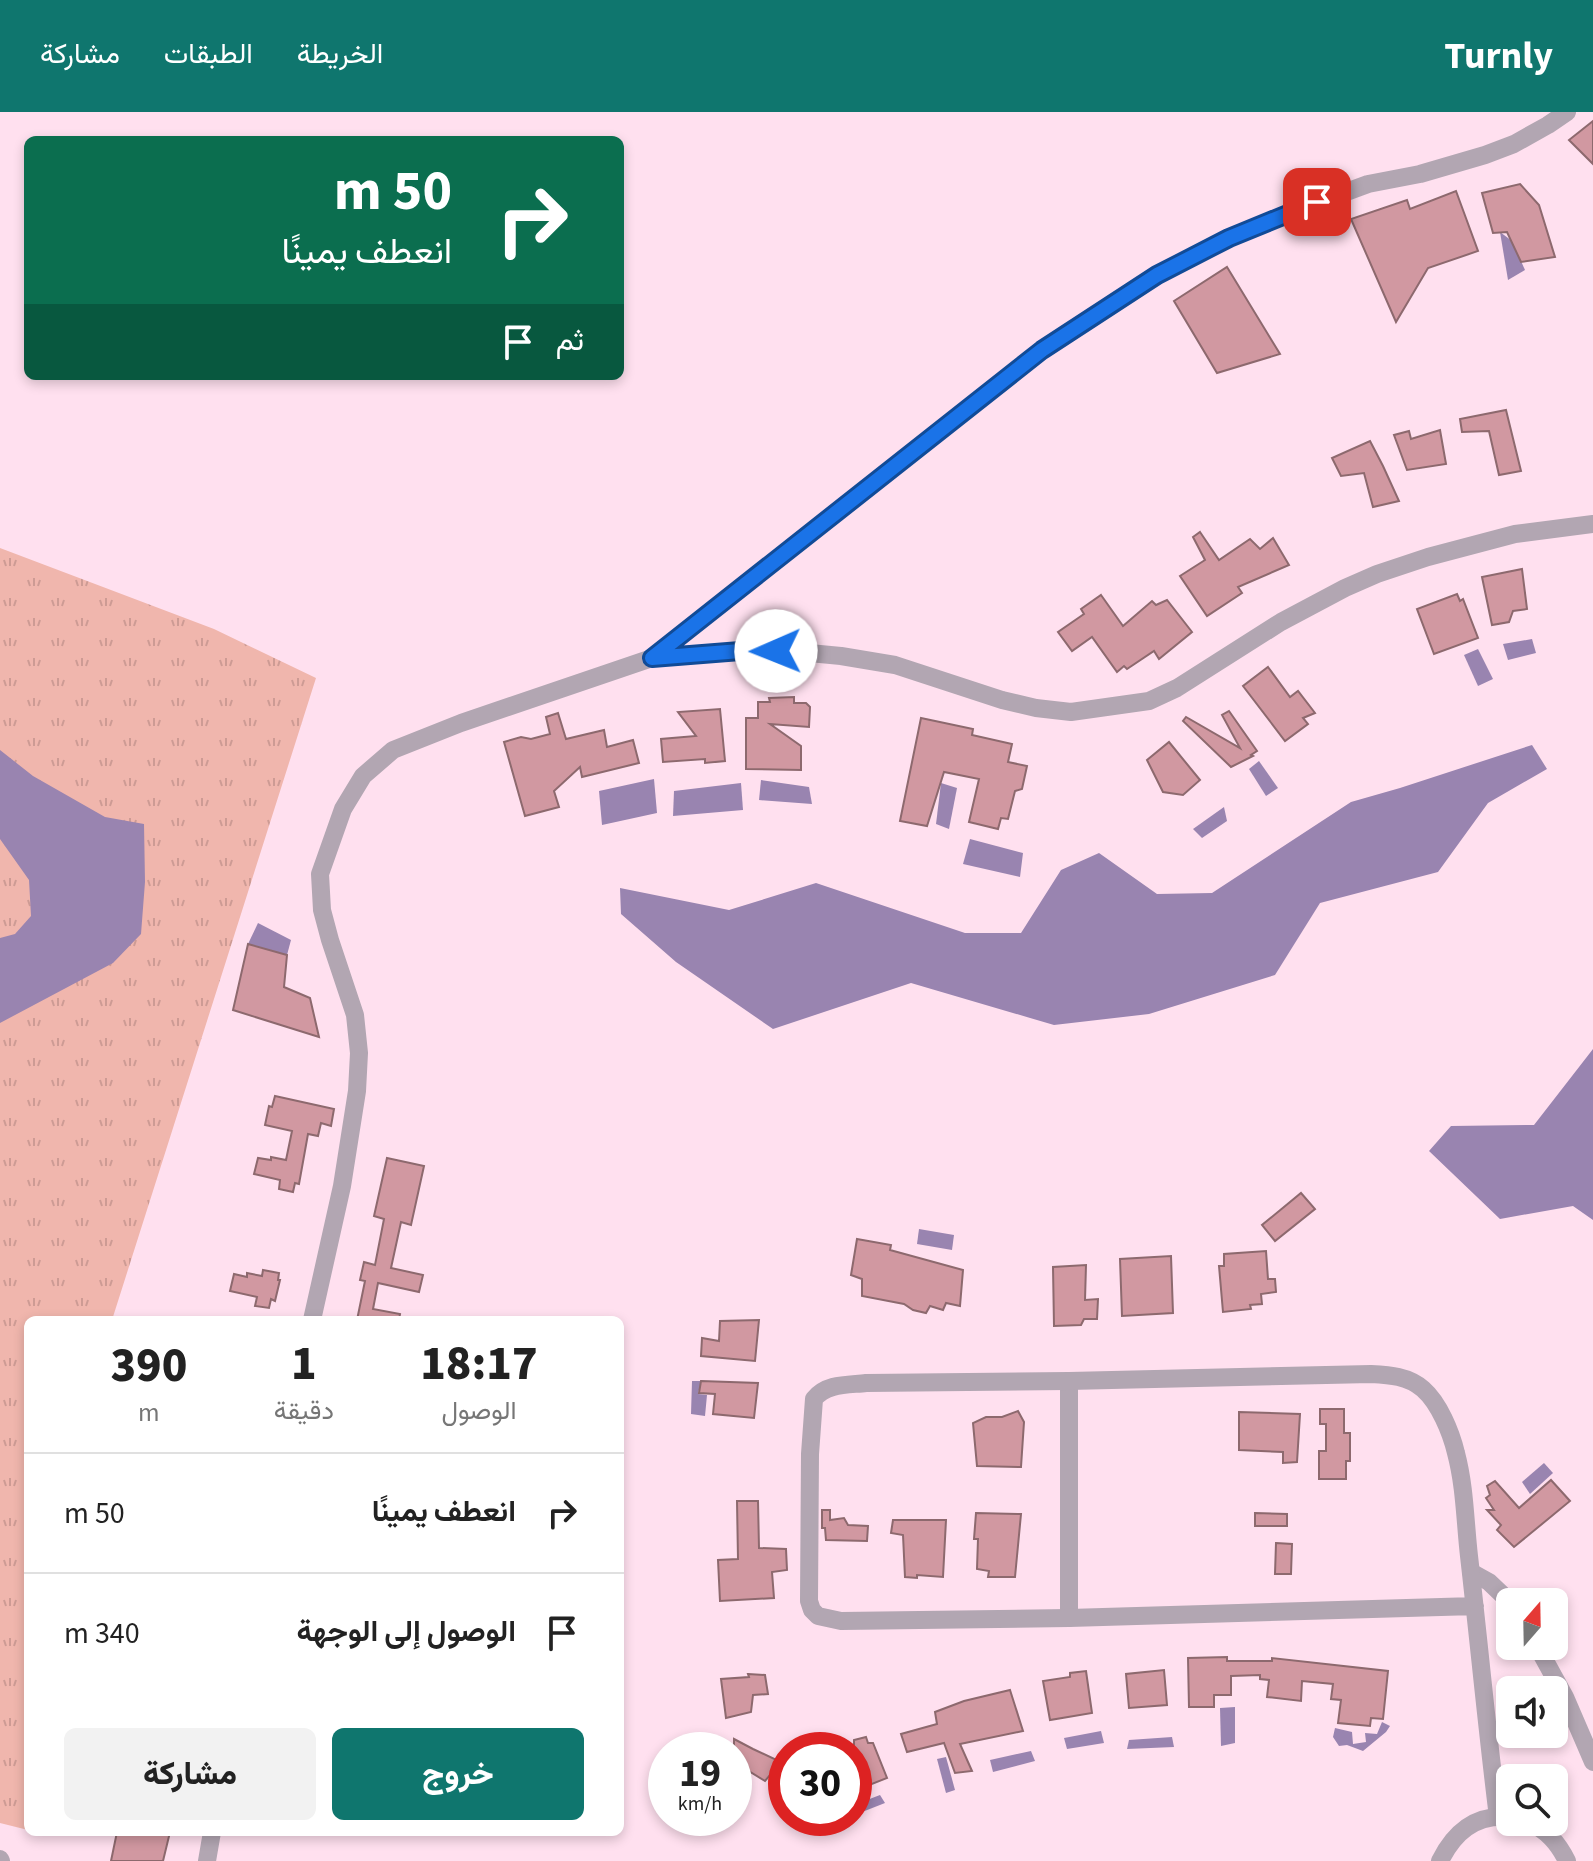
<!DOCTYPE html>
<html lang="ar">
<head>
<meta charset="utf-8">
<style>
  body { margin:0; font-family:"Source Sans 3",Vazirmatn,sans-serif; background:#f2f2f2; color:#222; direction:rtl; height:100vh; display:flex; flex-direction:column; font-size:30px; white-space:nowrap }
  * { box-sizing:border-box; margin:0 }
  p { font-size:26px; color:#767676 }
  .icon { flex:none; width:44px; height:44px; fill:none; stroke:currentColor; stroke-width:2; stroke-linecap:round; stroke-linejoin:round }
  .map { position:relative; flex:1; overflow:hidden; direction:ltr }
  .side { position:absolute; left:24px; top:1204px; width:600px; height:520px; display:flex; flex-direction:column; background:#fff; border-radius:12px; box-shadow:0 4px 12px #0003; direction:rtl }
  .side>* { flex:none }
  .guide { position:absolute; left:24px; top:24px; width:600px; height:244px; border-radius:12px; box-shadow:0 4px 12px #0003; direction:rtl; background:#0b6e4f; color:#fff; overflow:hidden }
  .needle { width:52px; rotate:20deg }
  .buttons { position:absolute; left:1496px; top:1476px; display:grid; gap:16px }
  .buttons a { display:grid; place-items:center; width:72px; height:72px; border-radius:12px; background:#fff; box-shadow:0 4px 12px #0003; font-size:40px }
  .speed { position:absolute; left:648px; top:1620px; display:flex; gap:16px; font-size:40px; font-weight:700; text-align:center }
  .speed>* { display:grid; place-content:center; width:104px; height:104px; border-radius:50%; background:#fff; box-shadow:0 4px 12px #0003; line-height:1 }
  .speed small { font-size:20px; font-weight:400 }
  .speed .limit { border:12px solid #d22; background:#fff; color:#111 }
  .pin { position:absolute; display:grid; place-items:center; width:68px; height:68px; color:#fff; margin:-34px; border-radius:16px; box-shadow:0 4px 12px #0006 }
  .me { position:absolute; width:88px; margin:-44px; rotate:269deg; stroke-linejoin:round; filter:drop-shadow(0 0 6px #0008) }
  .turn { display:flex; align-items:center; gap:28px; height:168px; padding:0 40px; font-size:36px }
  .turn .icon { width:104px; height:104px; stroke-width:2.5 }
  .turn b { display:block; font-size:56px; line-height:68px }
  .then { display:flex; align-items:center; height:76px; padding:0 40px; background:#0003; gap:16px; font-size:30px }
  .eta { display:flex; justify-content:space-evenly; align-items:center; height:136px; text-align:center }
  .eta b { font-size:48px; font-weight:800; line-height:56px }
  .cta { display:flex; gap:16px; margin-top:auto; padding:16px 40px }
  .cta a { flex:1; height:92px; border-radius:12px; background:#0f766e; color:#fff; font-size:32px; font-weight:800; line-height:92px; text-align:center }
  .cta a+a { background:#f2f2f2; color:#222 }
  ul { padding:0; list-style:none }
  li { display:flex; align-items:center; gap:24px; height:120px; padding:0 40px; border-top:2px solid #e0e0e0 }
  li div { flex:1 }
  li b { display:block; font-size:30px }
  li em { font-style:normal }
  header { display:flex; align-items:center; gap:48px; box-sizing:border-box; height:112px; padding:0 40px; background:#0f766e; color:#fff }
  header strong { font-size:38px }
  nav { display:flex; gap:44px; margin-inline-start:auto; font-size:28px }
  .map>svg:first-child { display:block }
  .grass { fill:url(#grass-tufts) }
  .water { fill:#9984b0 }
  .building { fill:#d198a1; stroke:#8d696e; stroke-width:2 }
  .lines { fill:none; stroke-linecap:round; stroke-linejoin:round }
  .minor { stroke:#b2a6b2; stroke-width:18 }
  .route-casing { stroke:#114b97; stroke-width:20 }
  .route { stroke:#1a73e8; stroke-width:14 }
</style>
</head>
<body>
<header>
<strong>Turnly</strong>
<nav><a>الخريطة</a><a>الطبقات</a><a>مشاركة</a></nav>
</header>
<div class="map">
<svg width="1593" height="1749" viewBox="0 0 1593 1749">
  <defs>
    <pattern id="grass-tufts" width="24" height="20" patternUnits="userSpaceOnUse" patternTransform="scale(2)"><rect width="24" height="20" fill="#f0b6ad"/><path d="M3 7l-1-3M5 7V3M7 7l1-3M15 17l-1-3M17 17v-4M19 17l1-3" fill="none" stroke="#cd9b94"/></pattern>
  </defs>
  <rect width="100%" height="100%" fill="#ffe0ef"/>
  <!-- grass -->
  <polygon class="grass" points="0,436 214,517 316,566 112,1208 28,1208 28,1718 0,1711"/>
  <!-- water -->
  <g class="water">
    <polygon points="1500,120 1512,129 1525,158 1508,168"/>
    <polygon points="1532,527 1536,541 1508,548 1503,532"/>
    <polygon points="1478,537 1493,567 1478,574 1464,543"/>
    <polygon points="1532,633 1547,657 1488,691 1438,760 1320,791 1275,863 1149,902 1054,913 911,871 773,917 676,850 621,802 620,776 729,798 816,771 965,821 1021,821 1061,758 1099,741 1157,782 1212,781 1351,690 1400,676"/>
    <polygon points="0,638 33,664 105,705 144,712 145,770 141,822 113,851 0,911 0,826 15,822 31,804 29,768 0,727"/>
    <polygon points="1259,649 1278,676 1266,684 1249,657"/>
    <polygon points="654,667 657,701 602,713 599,679"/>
    <polygon points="761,668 809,675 812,692 759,688"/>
    <polygon points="741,671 743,698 673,704 674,679"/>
    <polygon points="941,671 957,676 949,717 936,712"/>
    <polygon points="1224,695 1227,709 1202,726 1193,717"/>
    <polygon points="970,727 1023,741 1020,765 963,752"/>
    <polygon points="258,811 291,828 287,843 248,832"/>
    <polygon points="1593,937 1593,1108 1573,1094 1500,1107 1429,1039 1451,1014 1534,1013"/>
    <polygon points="919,1117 954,1123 952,1138 917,1132"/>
    <polygon points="692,1269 701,1269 698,1282 707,1283 705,1304 691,1302"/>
    <polygon points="1544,1351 1553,1361 1530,1382 1522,1370"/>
    <polygon points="1235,1595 1235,1631 1221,1634 1220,1596"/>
    <polygon points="1382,1610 1390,1614 1386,1620 1363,1639 1347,1633 1339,1634 1333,1625 1335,1616 1352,1620 1353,1632 1366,1630 1365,1621 1377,1622"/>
    <polygon points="1101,1619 1104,1631 1067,1637 1064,1626"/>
    <polygon points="1172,1625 1174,1635 1127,1637 1129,1628"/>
    <polygon points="1031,1639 1035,1649 993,1660 990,1648"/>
    <polygon points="946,1645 955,1678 946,1681 937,1647"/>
    <polygon points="880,1683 885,1691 857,1702 854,1693"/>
  </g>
  <!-- building -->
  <g class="building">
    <polygon points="1593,9 1593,52 1569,28"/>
    <polygon points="1520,72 1539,93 1555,145 1521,150 1507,120 1493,121 1482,81"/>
    <polygon points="1456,79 1478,139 1428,156 1396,210 1351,107 1407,88 1410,97"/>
    <polygon points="1227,155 1280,242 1217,261 1174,189"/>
    <polygon points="1506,298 1521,359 1499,363 1489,319 1462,320 1460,307"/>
    <polygon points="1440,318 1446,352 1407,358 1394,323 1409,319 1411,327"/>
    <polygon points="1370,329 1383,354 1399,389 1373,395 1364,361 1341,364 1332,346"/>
    <polygon points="1200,420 1219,448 1250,427 1260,437 1273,426 1289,453 1238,475 1242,481 1207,504 1180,464 1205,448 1193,425"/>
    <polygon points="1522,457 1527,497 1513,499 1509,510 1492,513 1482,465"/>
    <polygon points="1457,482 1460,489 1463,487 1478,526 1434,542 1417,497"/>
    <polygon points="1101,483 1123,514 1152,489 1156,493 1167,488 1192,520 1159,547 1154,539 1127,557 1124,554 1117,560 1092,525 1072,539 1058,520 1084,502 1081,497"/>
    <polygon points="1268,555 1290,585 1298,579 1315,601 1303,606 1308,612 1285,629 1243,574"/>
    <polygon points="794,585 794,591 806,591 810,595 809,615 770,612 801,634 801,658 746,657 746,606 758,606 758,590 770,590 769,586"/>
    <polygon points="720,597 725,649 705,651 705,647 663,650 661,627 696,624 678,600"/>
    <polygon points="1229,599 1257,639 1251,643 1253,644 1231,655 1183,609 1186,605 1240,636 1222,603"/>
    <polygon points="558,601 566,627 604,618 607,635 633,628 639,651 582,665 580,655 554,679 559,695 525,704 504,630 521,625 531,627 550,622 546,605"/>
    <polygon points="921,606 973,617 972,623 1012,632 1008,650 1027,654 1022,677 1015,679 1008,707 1001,706 998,717 969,710 979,667 944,660 927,714 900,709"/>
    <polygon points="1169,630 1200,668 1183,683 1163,680 1147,648"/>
    <polygon points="248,832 287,843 284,875 310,886 319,925 233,898"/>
    <polygon points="275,984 334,997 331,1014 321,1011 318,1024 308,1022 299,1072 295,1071 293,1080 279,1077 280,1068 254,1062 258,1046 271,1048 271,1045 286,1048 292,1019 265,1013 269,994 272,995"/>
    <polygon points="387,1046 424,1054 411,1113 401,1110 391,1156 423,1163 419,1180 378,1171 373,1197 400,1202 399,1208 357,1208 365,1169 360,1168 364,1150 375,1153 384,1107 374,1104"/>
    <polygon points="1301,1081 1315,1097 1275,1129 1262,1113"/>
    <polygon points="857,1127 891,1133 890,1138 963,1158 960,1194 946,1191 943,1198 930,1194 926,1201 913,1198 904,1192 862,1184 862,1167 851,1163"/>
    <polygon points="1266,1139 1268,1167 1275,1167 1276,1180 1261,1182 1262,1192 1250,1193 1251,1197 1223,1200 1219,1154 1224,1154 1224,1142"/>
    <polygon points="1171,1144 1173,1201 1122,1204 1120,1147"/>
    <polygon points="1086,1153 1085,1188 1098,1187 1097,1207 1084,1207 1081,1213 1054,1214 1053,1155"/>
    <polygon points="263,1158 279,1161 278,1168 280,1168 275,1189 271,1187 269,1196 255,1194 257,1185 230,1179 234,1162 247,1165 247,1161 262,1164"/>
    <polygon points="759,1208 755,1249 701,1244 702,1226 719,1229 720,1209"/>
    <polygon points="701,1269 758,1271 754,1306 713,1302 715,1282 699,1281"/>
    <polygon points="1320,1297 1344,1297 1344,1321 1350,1321 1350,1349 1346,1349 1346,1367 1319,1367 1319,1339 1326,1339 1326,1312 1320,1312"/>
    <polygon points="1018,1299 1024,1310 1021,1355 977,1354 973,1311 986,1305 1002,1305"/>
    <polygon points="1239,1300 1300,1302 1297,1350 1283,1351 1283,1340 1239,1338"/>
    <polygon points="1551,1368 1570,1389 1514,1435 1497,1418 1501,1413 1487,1398 1494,1398 1486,1386 1490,1383 1487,1374 1495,1369 1519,1396"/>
    <polygon points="737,1389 758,1389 759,1436 786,1437 787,1458 772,1460 774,1486 720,1489 718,1448 738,1447"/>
    <polygon points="822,1398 830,1398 830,1408 844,1406 848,1413 868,1414 867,1429 826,1428 825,1416 822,1416"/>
    <polygon points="976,1401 1021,1402 1015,1465 988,1465 989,1459 977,1457 978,1427 974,1427"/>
    <polygon points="1255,1401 1287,1402 1287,1414 1255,1414"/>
    <polygon points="893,1408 946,1408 943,1465 917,1463 917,1466 905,1465 903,1423 891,1421"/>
    <polygon points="1276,1431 1292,1432 1291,1462 1275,1462"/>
    <polygon points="1227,1545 1227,1549 1272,1549 1272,1546 1388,1559 1383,1607 1371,1606 1370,1614 1338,1611 1341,1588 1331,1587 1333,1572 1302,1569 1301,1589 1267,1585 1269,1568 1260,1567 1260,1563 1231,1564 1231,1583 1214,1583 1214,1595 1189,1595 1188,1546"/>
    <polygon points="1164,1558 1167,1593 1129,1596 1126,1562"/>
    <polygon points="1086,1559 1092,1601 1050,1608 1043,1569 1070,1565 1070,1561"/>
    <polygon points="748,1562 765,1563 768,1582 753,1583 751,1600 726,1606 721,1567 749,1565"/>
    <polygon points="1010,1578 1023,1619 960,1632 972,1659 955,1661 944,1631 907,1640 901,1622 937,1612 935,1600 964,1589"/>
    <polygon points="866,1625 868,1631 873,1631 887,1666 854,1679 854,1628"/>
    <polygon points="734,1627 753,1637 781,1650 765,1669 747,1658 743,1661 734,1656"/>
    <polygon points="117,1720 170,1720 163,1749 111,1749"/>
  </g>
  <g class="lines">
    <!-- minor -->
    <g class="minor">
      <polyline points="652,546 1042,238 1157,163 1229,126 1292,100 1368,72 1420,62 1485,43 1514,32 1548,13 1567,0"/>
      <polyline points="312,1208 342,1074 357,979 359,941 355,903 330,828 322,798 320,762 343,697 363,664 393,638 461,611 652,546 753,538 799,540 841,544 895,553 1002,588 1036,596 1071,600 1149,589 1177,576 1281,510 1345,476 1377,462 1428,445 1515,422 1593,412"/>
      <polyline points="1069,1269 1069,1506"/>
      <polyline points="1471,1460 1489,1470 1510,1490"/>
      <path d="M1475,1494L1069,1506L841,1509L818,1504L812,1498L809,1489L810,1342L814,1287C826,1271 849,1273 866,1271L1069,1269L1371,1262C1390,1263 1408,1264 1423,1277C1439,1291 1451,1320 1456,1341C1465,1375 1465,1409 1469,1444C1479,1531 1487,1618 1498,1705"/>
      <polyline points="1537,1534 1565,1585 1593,1650"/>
      <path d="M1528,1710C1547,1718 1558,1731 1567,1749"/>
      <polyline points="0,1747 1,1749"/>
      <polyline points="207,1749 212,1720"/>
      <path d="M1440,1749C1454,1721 1474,1703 1507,1705"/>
    </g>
  </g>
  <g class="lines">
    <!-- route casing -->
    <g class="route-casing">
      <polyline id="route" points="776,539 753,538 652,546 1042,238 1157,163 1229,126 1317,90"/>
    </g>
    <!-- route -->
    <use href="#route" class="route"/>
  </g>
</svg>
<div class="buttons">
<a><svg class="needle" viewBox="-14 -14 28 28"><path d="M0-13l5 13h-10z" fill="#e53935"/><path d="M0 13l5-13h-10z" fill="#767676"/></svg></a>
<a><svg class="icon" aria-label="sound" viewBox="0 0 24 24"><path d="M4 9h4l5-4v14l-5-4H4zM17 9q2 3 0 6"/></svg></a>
<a><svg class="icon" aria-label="search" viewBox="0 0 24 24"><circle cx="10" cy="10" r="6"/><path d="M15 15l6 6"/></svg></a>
</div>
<div class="speed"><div>19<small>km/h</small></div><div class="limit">30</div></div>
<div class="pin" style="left:1317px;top:90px;background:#d93025"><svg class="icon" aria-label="arrive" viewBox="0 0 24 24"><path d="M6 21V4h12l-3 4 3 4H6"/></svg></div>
<svg class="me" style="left:776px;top:539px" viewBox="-20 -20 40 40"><circle r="19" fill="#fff"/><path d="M0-13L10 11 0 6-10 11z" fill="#1a73e8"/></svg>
<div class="guide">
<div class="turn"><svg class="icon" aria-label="right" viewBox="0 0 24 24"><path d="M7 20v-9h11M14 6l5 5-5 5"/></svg><div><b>50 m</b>انعطف يمينًا</div></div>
<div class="then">ثم<svg class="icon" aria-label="arrive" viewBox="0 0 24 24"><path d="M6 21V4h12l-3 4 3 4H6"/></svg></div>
</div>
<section class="side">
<div class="eta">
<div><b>18:17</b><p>الوصول</p></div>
<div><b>1</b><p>دقيقة</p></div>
<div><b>390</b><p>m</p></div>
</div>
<ul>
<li><svg class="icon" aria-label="right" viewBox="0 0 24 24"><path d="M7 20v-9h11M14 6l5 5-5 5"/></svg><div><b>انعطف يمينًا</b></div><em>50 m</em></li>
<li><svg class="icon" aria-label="arrive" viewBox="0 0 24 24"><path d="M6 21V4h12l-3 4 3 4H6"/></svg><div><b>الوصول إلى الوجهة</b></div><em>340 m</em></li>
</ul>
<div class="cta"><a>خروج</a><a>مشاركة</a></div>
</section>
</div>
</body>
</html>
